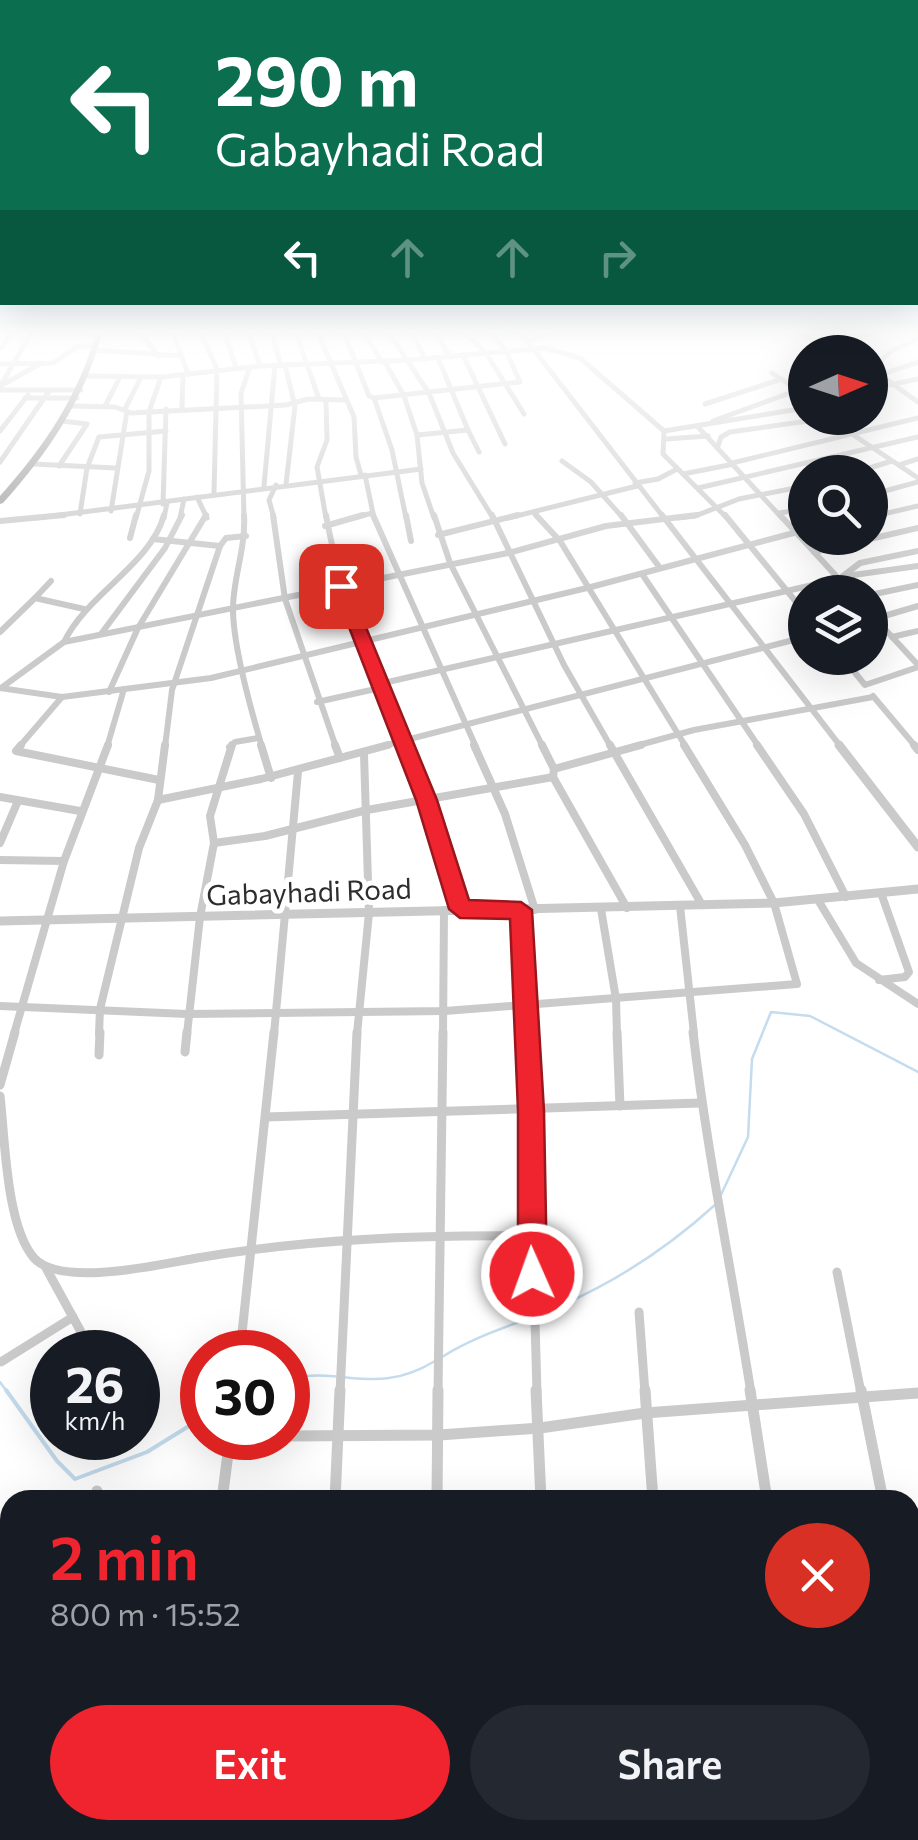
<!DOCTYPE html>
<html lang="en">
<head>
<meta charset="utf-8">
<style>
  body { margin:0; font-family:Commissioner,sans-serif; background:#242831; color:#f1f3f6; height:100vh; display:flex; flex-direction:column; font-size:38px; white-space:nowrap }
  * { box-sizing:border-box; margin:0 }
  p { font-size:32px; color:#9ea1a6 }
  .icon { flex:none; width:55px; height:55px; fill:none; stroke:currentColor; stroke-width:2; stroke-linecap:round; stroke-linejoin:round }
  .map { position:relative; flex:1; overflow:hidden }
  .side { position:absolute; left:0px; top:1490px; width:920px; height:350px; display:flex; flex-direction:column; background:#171b24; border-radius:30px 30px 0 0; box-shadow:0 10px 40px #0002 }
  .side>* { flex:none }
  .top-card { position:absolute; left:0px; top:0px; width:920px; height:305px; box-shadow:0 10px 40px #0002; background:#0b6e4f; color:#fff; overflow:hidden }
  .needle { width:65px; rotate:87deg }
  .controls { position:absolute; left:788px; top:335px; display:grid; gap:20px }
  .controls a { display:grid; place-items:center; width:100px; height:100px; border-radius:50%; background:#171b24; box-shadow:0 10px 40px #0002; font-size:50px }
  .speed { position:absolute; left:30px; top:1330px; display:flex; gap:20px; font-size:50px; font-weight:700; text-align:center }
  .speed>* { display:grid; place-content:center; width:130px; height:130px; border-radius:50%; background:#171b24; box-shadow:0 10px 40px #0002; line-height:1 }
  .speed small { font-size:25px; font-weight:400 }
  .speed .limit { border:15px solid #d22; background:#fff; color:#111 }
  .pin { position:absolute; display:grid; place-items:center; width:85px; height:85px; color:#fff; margin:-42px; border-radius:20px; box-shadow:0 5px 15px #0006 }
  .me { position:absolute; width:110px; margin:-55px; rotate:358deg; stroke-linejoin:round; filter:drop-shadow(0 0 8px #0008) }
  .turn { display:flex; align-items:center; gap:35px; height:210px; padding:0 50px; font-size:45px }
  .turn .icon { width:130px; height:130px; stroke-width:2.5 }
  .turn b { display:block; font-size:70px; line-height:85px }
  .lanes { display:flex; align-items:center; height:95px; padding:0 50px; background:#0003; justify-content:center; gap:50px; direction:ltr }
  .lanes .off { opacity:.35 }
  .round { display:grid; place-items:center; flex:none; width:105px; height:105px; border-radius:52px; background:#242831 }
  .summary { display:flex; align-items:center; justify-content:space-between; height:170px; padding:0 50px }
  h1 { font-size:60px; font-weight:600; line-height:75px; color:#ef242e }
  .action { display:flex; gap:20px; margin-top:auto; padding:20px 50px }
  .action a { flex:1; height:115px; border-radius:60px; background:#ef242e; color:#fff; font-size:40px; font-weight:600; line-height:115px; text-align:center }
  .action a+a { background:#242831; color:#f1f3f6 }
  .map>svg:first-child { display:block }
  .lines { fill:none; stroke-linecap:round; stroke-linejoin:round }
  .stream-far1 { stroke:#c4dced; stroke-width:2.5 }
  .stream { stroke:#c4dced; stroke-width:4 }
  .minor-far4 { stroke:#cacaca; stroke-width:5 }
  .minor-far3 { stroke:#cacaca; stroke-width:6 }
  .minor-far2 { stroke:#cacaca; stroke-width:8 }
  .minor-far1 { stroke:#cacaca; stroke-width:9 }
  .minor { stroke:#cacaca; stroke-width:11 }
  .tertiary-far2 { stroke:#cacaca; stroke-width:5 }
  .tertiary-far1 { stroke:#cacaca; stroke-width:6 }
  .tertiary { stroke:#cacaca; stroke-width:9 }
  .trunk { fill:#9c9c9c; fill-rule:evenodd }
  .route { fill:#ef242e; stroke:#9b171e; stroke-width:2.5 }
  .labels { text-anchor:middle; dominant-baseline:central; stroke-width:10; stroke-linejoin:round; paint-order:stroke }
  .street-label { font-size:28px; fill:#2d2d2d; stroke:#fff }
</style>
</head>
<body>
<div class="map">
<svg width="918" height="1840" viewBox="0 0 918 1840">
  <rect width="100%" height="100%" fill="#fff"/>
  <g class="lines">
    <!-- stream-far1 -->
    <g class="stream-far1">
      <polyline points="720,1197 748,1137 752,1059 771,1012 810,1016 918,1072"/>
      <path d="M442,1357C479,1333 522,1323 562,1305C619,1280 670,1246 716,1204"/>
      <path d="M288,1379C342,1366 376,1397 435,1361"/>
      <polyline points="0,1382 8,1393"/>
    </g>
    <!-- stream -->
    <polyline class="stream" points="6,1390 57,1461 75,1479 147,1452 202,1418"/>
    <!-- minor-far4 -->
    <g class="minor-far4">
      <polyline points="141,333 158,356"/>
      <polyline points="173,333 188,374"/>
      <polyline points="201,333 217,369 214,493"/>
      <polyline points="225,333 236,368"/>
      <polyline points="249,333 260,366"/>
      <polyline points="272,333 281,366"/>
      <polyline points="296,333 319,399"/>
      <polyline points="318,333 354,417 356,457 361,475"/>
      <polyline points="344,333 369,396 374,398 392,450 406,518"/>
      <polyline points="364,333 382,362"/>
      <polyline points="389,333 429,393 453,453 493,518"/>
      <polyline points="412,333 425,359"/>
      <polyline points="436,333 450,357"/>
      <polyline points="465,333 486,353 524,414"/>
      <polyline points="801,333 811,339"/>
      <polyline points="527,342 549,333"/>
      <polyline points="0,348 13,333"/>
      <polyline points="831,348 848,352"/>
      <polyline points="95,350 182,356"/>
      <polyline points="821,352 873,333"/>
      <polyline points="463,355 505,444"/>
      <polyline points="385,362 404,396 417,435 422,483 434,518"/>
      <polyline points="0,364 53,363 77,347 96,345"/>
      <polyline points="285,365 295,406 286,484"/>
      <polyline points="872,369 918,402"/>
      <polyline points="870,371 891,351 918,339"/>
      <polyline points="772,373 805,395"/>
      <polyline points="880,375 918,362"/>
      <polyline points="88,376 161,377 260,366 409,360 545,348 580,358 664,431 663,454 727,518"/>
      <polyline points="1,385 31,333"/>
      <polyline points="0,386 40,364"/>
      <polyline points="870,389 918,379"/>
      <polyline points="0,390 81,390"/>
      <polyline points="25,398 77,398"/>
      <polyline points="374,398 520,382 506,351 492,333"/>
      <polyline points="326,401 327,440 317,467 326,518"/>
      <polyline points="705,404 782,379"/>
      <polyline points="73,406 115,407 131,413 286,405 308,399 345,400"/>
      <polyline points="105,406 120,377"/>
      <polyline points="182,408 183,375"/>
      <polyline points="125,409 141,377"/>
      <polyline points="713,421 798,390"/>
      <polyline points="698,427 782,518"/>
      <polyline points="468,430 479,452"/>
      <polyline points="0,431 28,395"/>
      <polyline points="664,431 805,408"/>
      <polyline points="852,434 918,478"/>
      <polyline points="417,435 468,430 438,358"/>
      <polyline points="666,439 708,436"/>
      <polyline points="718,446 721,437 730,432 829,418"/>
      <polyline points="562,461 591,482 623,518"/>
      <polyline points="0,462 49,391"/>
      <polyline points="732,463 918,418"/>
      <polyline points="33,464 116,468"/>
      <polyline points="899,465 918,459"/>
      <polyline points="59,466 87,424 62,421"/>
      <polyline points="856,472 892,461"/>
      <polyline points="683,474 734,464"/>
      <polyline points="365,475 374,518"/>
      <polyline points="635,483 658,479 677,469"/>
      <polyline points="264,486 275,365"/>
      <polyline points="698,488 918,437"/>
      <polyline points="870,495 918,482"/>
      <polyline points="197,497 207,518"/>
      <polyline points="163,504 166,409"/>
      <polyline points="111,511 127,411"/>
      <polyline points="534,513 539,518"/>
      <polyline points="779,513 805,509"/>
      <polyline points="80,514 87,468 99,437 166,431"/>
      <polyline points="870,517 918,506"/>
      <polyline points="36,518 421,469"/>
      <polyline points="136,518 149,471 149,412 161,377"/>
      <polyline points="164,518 167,503"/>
      <polyline points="180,518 184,499"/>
      <polyline points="244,518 241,393 250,367"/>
      <polyline points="274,518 269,500 276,485"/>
      <polyline points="354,518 372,513"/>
      <polyline points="508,518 637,486"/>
      <polyline points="678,518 695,516 739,499 805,486"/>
    </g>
    <!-- minor-far3 -->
    <g class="minor-far3">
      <path d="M244,515C246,549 233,577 233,609C233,647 251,710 262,747"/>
      <polyline points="273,515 285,599 336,747"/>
      <path d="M326,515C340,596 374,672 405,747"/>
      <polyline points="373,515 476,747"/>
      <polyline points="406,515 411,541"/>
      <polyline points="434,515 450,563 543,747"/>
      <polyline points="492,515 564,665 611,747"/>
      <polyline points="536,515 560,541 686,747"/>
      <polyline points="621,515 660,568"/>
      <polyline points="725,515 805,613"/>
      <polyline points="780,515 851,592"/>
      <polyline points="870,517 877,515"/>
      <polyline points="0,521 64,515"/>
      <polyline points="325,526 363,515"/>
      <polyline points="438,535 518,515"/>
      <polyline points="130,538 136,515"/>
      <polyline points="153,539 220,546"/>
      <polyline points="814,552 918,528"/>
      <polyline points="642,574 759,747"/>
      <polyline points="846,576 918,566"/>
      <polyline points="870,595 918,585"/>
      <polyline points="35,598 51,581"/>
      <polyline points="870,613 918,665"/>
      <polyline points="874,619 918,606"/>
      <polyline points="0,632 35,598 84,609"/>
      <polyline points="101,634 165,548 182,515"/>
      <polyline points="892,637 918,631"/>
      <path d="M64,642C87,594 151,564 164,515"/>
      <polyline points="843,658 865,685 918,667"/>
      <polyline points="379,684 839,579 860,563 918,551"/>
      <polyline points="0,688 62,697 211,678 587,588 805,530"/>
      <polyline points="1,688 64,642 508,553 606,526 697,515"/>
      <polyline points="109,692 138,628 206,515"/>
      <polyline points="873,696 916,747"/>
      <polyline points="317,702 380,688"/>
      <polyline points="19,747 62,697"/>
      <polyline points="107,747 124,689"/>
      <polyline points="165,747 172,690 220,546 226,538 246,536"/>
      <polyline points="229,747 235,742 258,738"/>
      <polyline points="379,747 805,637"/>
      <polyline points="632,747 694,730 873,697"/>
    </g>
    <!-- minor-far2 -->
    <g class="minor-far2">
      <polyline points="21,745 16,751 159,780"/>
      <polyline points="261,745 271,778"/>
      <polyline points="335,745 340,758"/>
      <polyline points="404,745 426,800 460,909"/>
      <polyline points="474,745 505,814 535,910"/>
      <polyline points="542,745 554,769 553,777 627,908"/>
      <polyline points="610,745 702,905"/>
      <polyline points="757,745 804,814 846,897"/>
      <polyline points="914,745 918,750"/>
      <polyline points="554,769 641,745"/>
      <polyline points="0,797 80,811"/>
      <polyline points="158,800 261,779 388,745"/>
      <polyline points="0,843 18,801"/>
      <polyline points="214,843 265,836 367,810 553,777"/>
      <polyline points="0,860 64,861 14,1034"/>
      <polyline points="64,861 108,745"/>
      <polyline points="818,900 856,963 918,1004"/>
      <polyline points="680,906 694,1034"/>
      <polyline points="601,909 616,999 617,1034"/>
      <polyline points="521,910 527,1034"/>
      <polyline points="879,980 905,977 909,972 881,893"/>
      <polyline points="0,1006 187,1014 445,1011 797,984 774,903 745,845 684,745"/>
      <polyline points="99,1034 100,1009 139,848 158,800 165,745"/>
      <polyline points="187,1034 200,917 214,843 210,816 232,745"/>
      <polyline points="274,1034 298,772"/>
      <polyline points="357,1034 369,913 364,754"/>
      <polyline points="443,1034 444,910"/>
    </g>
    <!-- minor-far1 -->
    <g class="minor-far1">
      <polyline points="527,1032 537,1393"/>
      <polyline points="617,1032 620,1106"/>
      <path d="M693,1032C707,1153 732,1272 751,1393"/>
      <polyline points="185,1052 187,1032"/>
      <polyline points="99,1055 100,1032"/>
      <polyline points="0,1085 15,1032"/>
      <path d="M0,1096C5,1138 6,1226 34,1258C61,1288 161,1264 197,1258C307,1239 418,1235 530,1236"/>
      <polyline points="266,1117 700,1103"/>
      <polyline points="46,1268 92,1352"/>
      <polyline points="837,1272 861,1393"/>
      <polyline points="639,1312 645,1393"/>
      <polyline points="240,1352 274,1032"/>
      <polyline points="1,1362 73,1317"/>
      <polyline points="340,1393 357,1032"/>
      <polyline points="438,1393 443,1032"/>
    </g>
    <!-- minor -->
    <g class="minor">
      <polyline points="536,1390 541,1500"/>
      <polyline points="645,1390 653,1500"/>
      <polyline points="750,1390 767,1500"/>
      <polyline points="861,1390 883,1500"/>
      <polyline points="288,1436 439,1435 540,1428 645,1413 918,1393"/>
      <polyline points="95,1500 97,1491"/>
      <polyline points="222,1500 230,1438"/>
      <polyline points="335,1500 340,1390"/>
      <polyline points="437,1500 438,1390"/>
      <polyline points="910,1614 918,1614"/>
      <polyline points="910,1638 918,1678"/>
      <polyline points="0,1669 10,1669"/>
      <polyline points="311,1830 311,1840"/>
      <polyline points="432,1830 432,1840"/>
      <polyline points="558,1830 558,1840"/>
      <polyline points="808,1830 810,1840"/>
      <polyline points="40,1840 42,1830"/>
      <polyline points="179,1840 180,1830"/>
    </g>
    <!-- tertiary-far2 -->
    <polyline class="tertiary-far2" points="521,333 664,518"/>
    <!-- tertiary-far1 -->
    <polyline class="tertiary-far1" points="662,515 841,747"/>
    <!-- tertiary -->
    <g class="tertiary">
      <polyline points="839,745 918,847"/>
      <polyline points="0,921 774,903 918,889"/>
    </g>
    <!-- trunk -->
    <path class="trunk" d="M96,333H102C84,400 49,452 3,503L0,504V496C44,447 78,397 96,333Z"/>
  </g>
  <!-- sky -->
  <linearGradient id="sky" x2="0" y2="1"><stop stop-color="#99c4ea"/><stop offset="0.56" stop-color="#fff"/><stop offset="1" stop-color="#fff" stop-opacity="0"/></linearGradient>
  <rect width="918" height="591" fill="url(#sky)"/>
  <!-- route -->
  <polygon class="route" points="341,581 349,586 437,800 469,900 521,902 532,910 544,1111 547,1274 542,1284 532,1289 522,1284 518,1274 518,1111 510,919 460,918 449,909 416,800 333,586"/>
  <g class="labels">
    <!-- street labels -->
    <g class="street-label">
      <text transform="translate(309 891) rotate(-2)">Gabayhadi Road</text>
    </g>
  </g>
</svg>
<div class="controls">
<a><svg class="needle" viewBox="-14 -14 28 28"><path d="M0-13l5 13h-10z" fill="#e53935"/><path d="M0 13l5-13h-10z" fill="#9ea1a6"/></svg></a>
<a><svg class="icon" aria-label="search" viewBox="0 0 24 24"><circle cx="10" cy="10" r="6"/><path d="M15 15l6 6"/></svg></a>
<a><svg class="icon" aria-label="layers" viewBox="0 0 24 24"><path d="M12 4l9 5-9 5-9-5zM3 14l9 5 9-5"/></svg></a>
</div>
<div class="speed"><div>26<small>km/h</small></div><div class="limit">30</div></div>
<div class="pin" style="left:341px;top:586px;background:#d93025"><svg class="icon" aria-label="arrive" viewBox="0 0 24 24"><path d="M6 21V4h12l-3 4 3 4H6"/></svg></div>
<svg class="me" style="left:532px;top:1274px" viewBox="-20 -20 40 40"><circle r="17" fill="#ef242e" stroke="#fff" stroke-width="3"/><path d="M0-11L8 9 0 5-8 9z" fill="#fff"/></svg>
<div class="top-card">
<div class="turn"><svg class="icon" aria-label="left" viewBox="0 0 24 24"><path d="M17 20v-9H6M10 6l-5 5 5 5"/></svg><div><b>290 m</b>Gabayhadi Road</div></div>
<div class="lanes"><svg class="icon" aria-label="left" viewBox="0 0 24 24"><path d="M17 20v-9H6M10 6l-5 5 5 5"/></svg><svg class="icon off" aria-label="ahead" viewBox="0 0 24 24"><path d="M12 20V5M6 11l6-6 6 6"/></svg><svg class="icon off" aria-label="ahead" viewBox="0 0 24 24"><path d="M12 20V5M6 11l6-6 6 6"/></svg><svg class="icon off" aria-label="right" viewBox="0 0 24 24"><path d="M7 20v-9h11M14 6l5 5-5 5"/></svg></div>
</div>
<section class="side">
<div class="summary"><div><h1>2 min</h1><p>800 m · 15:52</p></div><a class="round" style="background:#d93025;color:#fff"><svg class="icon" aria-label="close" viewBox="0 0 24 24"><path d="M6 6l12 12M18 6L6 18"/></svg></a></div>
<div class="action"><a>Exit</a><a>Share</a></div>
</section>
</div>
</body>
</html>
